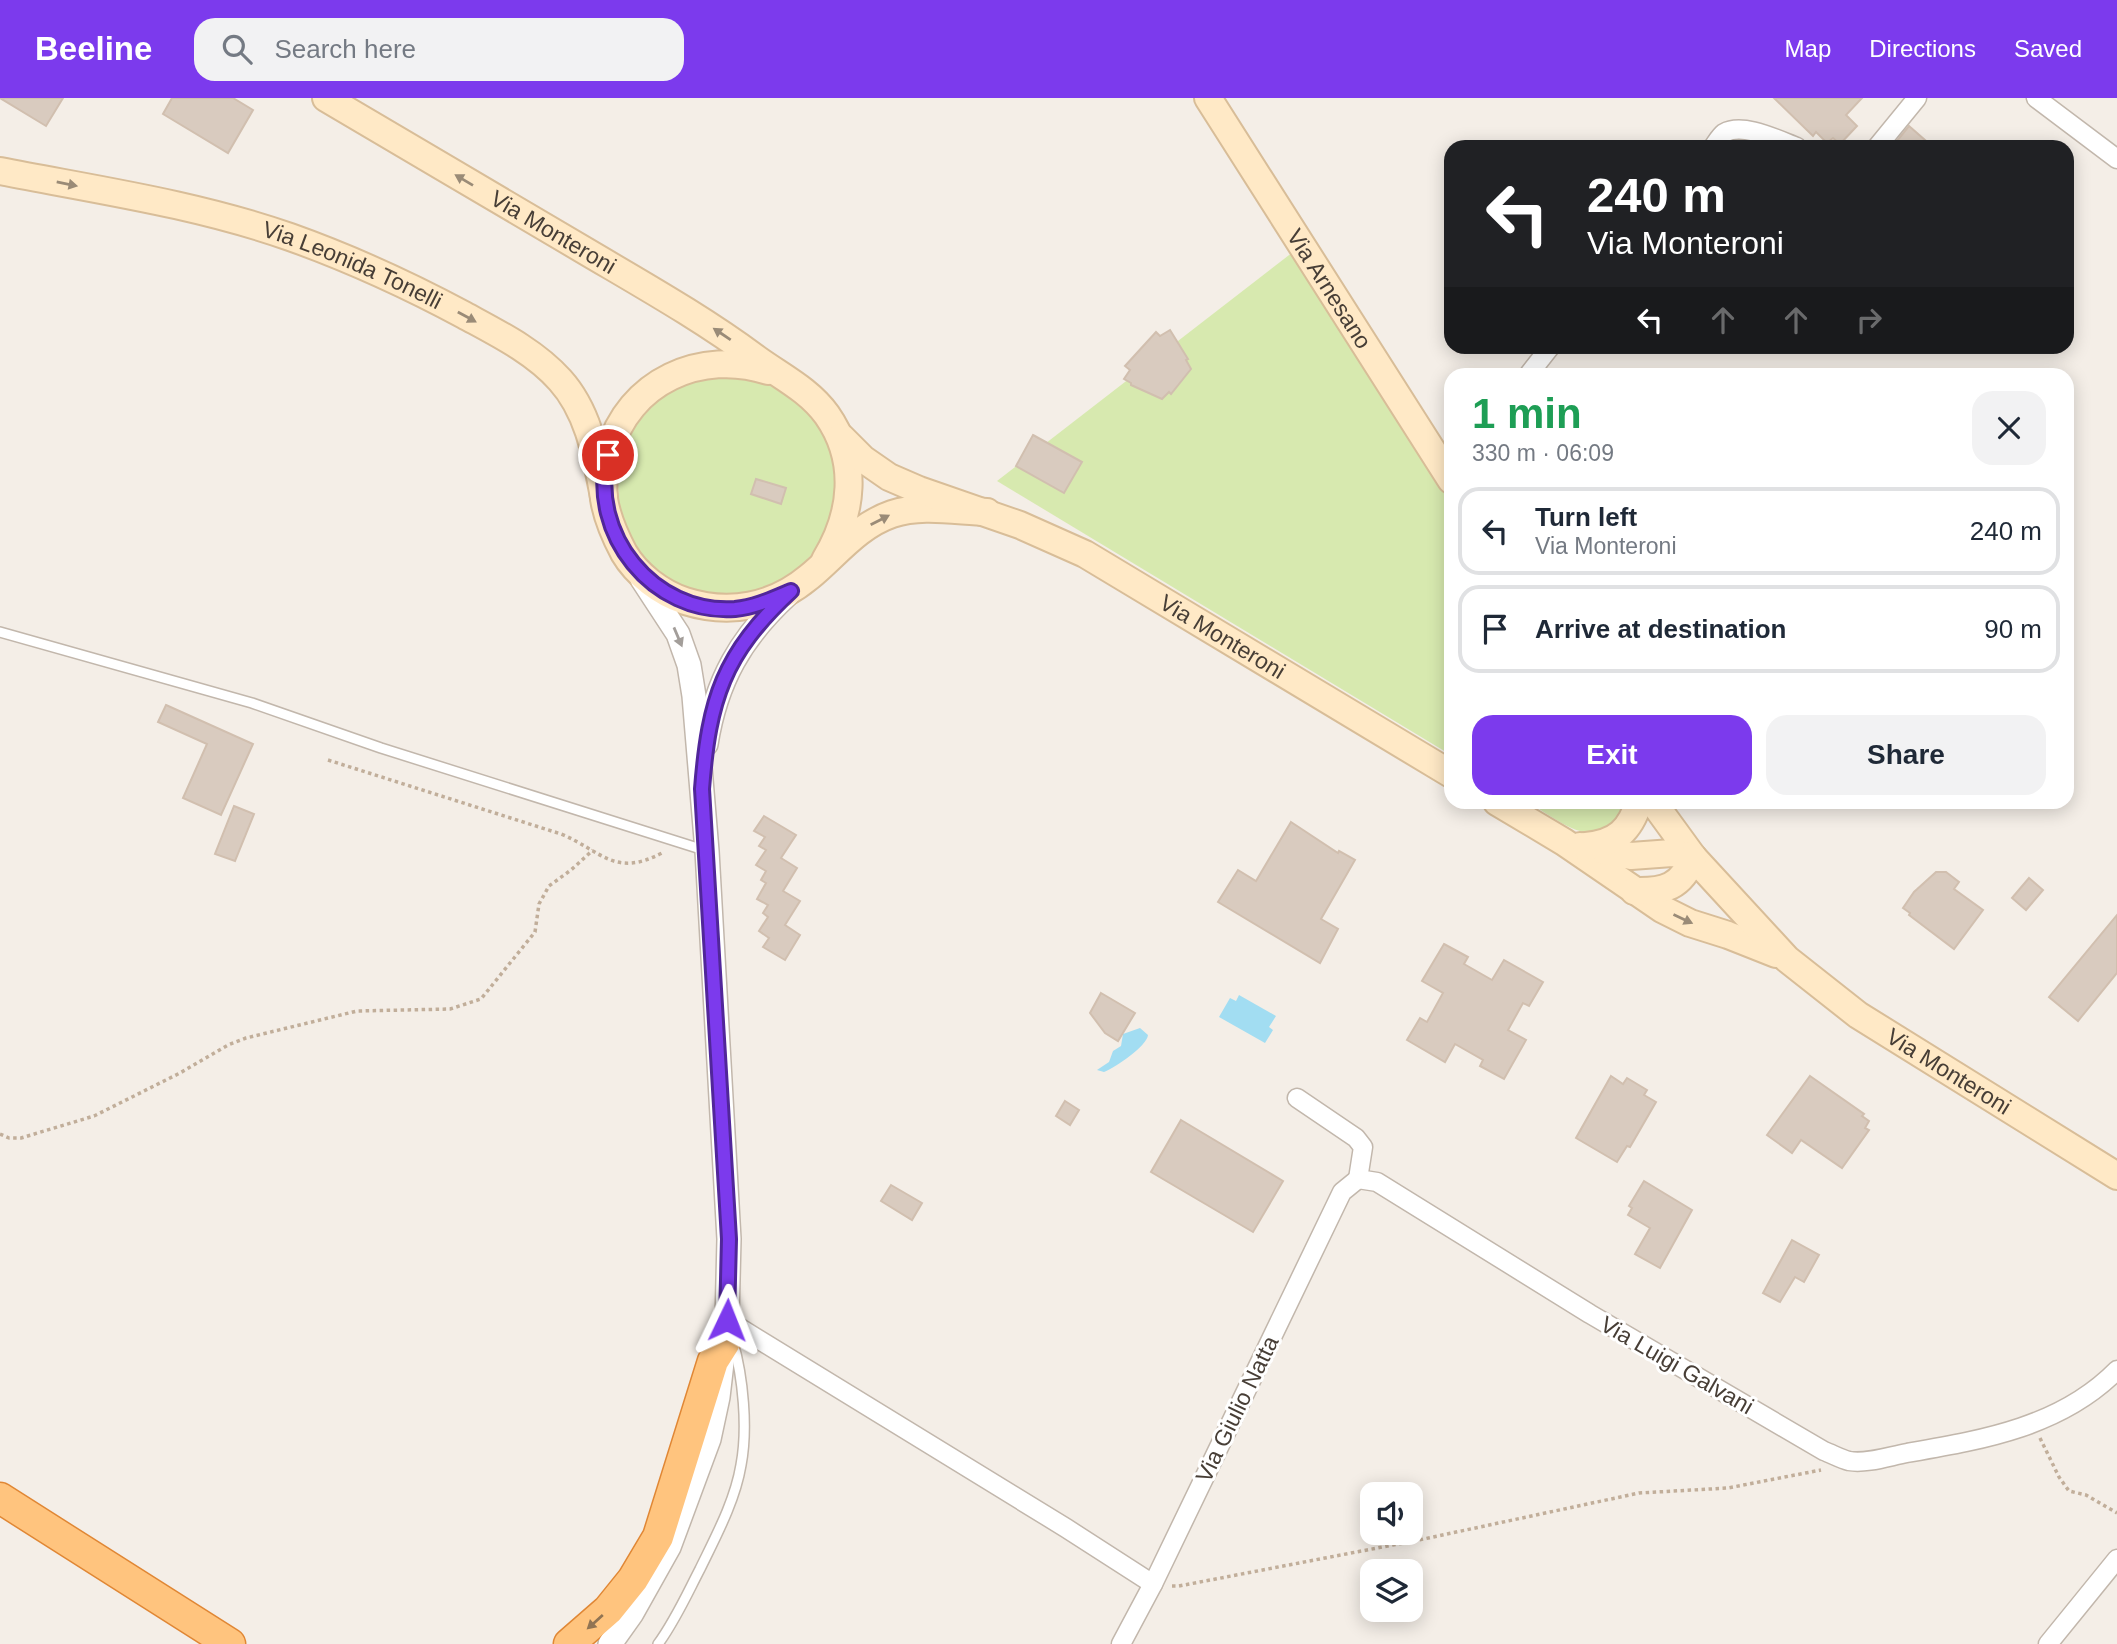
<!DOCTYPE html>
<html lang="en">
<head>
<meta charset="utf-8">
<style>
  body { margin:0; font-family:Helvetica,sans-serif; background:#f2f2f3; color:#1f2937; height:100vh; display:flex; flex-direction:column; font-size:26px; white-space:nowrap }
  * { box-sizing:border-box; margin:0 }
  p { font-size:23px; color:#747a83 }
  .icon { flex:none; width:38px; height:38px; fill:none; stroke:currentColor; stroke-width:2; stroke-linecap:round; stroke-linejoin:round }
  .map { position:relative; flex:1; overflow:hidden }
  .sheet { position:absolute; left:1444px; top:270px; width:630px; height:441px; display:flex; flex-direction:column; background:#fff; border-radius:21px; box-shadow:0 4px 18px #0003 }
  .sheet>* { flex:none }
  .hud { position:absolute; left:1444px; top:42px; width:630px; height:214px; border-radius:21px; box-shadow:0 4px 18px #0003; background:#202124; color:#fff; overflow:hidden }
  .buttons { position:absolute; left:1360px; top:1384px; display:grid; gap:14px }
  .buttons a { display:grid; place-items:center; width:63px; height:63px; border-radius:14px; background:#fff; box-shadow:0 4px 18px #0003; font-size:35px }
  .pin { position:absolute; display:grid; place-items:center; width:60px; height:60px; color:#fff; margin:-30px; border:4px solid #fff; border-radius:50%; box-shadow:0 2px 7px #0007 }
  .me { position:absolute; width:77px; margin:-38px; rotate:2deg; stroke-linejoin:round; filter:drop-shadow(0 0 5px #0008) }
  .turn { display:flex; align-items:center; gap:24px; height:147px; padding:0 28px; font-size:32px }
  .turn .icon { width:91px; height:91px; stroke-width:2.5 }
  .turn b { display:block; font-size:49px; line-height:60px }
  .lanes { display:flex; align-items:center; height:66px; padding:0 28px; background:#0003; justify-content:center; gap:35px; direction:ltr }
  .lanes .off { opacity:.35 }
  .round { display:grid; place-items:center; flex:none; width:74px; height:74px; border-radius:21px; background:#f2f2f3 }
  .head { display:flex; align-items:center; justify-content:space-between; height:119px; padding:0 28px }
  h1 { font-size:42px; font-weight:800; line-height:52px; color:#1e9e55 }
  .button { display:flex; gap:14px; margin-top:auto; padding:14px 28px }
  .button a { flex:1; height:80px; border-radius:21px; background:#7c3aed; color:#fff; font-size:28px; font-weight:800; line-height:80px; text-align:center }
  .button a+a { background:#f2f2f3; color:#1f2937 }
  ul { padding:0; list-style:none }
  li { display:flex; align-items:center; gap:21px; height:88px; margin:0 14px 10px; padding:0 14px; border:4px solid #e0e1e3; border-radius:21px }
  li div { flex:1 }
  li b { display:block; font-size:26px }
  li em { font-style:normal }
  header { display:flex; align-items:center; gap:42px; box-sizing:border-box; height:98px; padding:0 35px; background:#7c3aed; color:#fff }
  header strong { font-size:33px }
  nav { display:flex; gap:38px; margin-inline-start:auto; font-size:24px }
  .search { width:490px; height:63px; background:#f2f2f3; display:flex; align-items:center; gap:18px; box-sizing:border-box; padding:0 24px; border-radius:21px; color:#747a83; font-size:26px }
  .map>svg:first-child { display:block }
  .green { fill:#d7e9af }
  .water { fill:#a2ddf2 }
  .building { fill:#d9cbbf; stroke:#d1bfaf; stroke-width:2 }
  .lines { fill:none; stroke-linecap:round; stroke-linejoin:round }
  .service-casing { stroke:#c2b7ac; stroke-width:12 }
  .minor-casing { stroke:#c2b7ac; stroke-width:21 }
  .tertiary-casing { stroke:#c2b7ac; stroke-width:26 }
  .secondary-casing { stroke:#d8bd98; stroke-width:30 }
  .trunk-casing { stroke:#e08735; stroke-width:33 }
  .path { stroke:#c1ae9a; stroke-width:3.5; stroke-dasharray:3.5 3.5; stroke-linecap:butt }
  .service { stroke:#fff; stroke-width:9 }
  .minor { stroke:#fff; stroke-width:18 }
  .tertiary { stroke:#fff; stroke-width:23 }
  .secondary { stroke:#ffe9c6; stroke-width:26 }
  .trunk { stroke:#ffc47e; stroke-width:30 }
  .oneway { fill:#9a8b77 }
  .oneway2 { fill:#a39e9a }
  .oneway3 { fill:#917453 }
  .route-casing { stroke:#51269a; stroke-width:18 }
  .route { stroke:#7c3aed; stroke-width:12 }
  .labels { text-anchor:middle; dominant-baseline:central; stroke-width:6; stroke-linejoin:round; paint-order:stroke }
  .street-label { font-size:23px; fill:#473e36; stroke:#fff }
</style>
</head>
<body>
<header>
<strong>Beeline</strong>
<div class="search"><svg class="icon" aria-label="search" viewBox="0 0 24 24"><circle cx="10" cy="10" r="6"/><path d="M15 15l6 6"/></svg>Search here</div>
<nav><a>Map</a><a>Directions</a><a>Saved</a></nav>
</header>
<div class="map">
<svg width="2117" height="1546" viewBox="0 0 2117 1546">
  <rect width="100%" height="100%" fill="#f4eee7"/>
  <!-- green -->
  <g class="green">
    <polygon points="1293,154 1451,403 1451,657 997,383"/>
    <circle cx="727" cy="388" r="109"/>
    <path d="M1528,704H1630L1625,721C1616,725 1604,735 1594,735C1572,736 1547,715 1528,704Z"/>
  </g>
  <!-- water -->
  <g class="water">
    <polygon points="1239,897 1276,918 1269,929 1273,932 1265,945 1219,919 1230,900 1236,903"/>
    <path d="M1140,930L1148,937C1147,948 1116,969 1104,974L1097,972L1109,964L1113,953L1121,948L1123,936Z"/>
  </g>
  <!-- building -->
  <g class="building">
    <polygon points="0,0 63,0 46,28"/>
    <polygon points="172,0 233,0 253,12 228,55 163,16"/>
    <polygon points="1774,0 1862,0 1846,17 1857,28 1840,46 1833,40 1827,45 1816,34 1813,38"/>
    <polygon points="1909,28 1933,49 1892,49"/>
    <polygon points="1170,232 1188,261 1186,262 1191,271 1171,296 1169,294 1162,301 1131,287 1131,285 1124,281 1130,272 1125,268 1156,234 1160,238"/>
    <polygon points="1033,337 1082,364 1064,395 1016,368"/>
    <polygon points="756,381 786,390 781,406 751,396"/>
    <polygon points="166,607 253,646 221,717 183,700 207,646 158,624"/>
    <polygon points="234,708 254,716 235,763 215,756"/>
    <polygon points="764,718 796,737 781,760 797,770 783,793 800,803 785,827 800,837 785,862 763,849 769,840 759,833 768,819 763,815 768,807 757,801 766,785 761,782 766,773 756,767 766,752 759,748 765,739 754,733"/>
    <polygon points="1291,724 1338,755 1339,753 1355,762 1321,821 1338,831 1320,865 1218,804 1238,772 1256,783"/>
    <polygon points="1936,774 1946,774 1959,784 1954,791 1983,812 1954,851 1909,817 1910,815 1903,810 1914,794"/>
    <polygon points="2029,780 2043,792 2026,812 2012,800"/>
    <polygon points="2117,817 2117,875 2078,923 2049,899"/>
    <polygon points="1444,846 1468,859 1464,866 1492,882 1504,862 1543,884 1529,908 1523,905 1508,932 1526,942 1504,981 1480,968 1483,962 1455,946 1445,964 1407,942 1420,920 1427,924 1443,895 1422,883"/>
    <polygon points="1101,895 1135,915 1118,943 1105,935 1090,915"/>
    <polygon points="1611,978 1623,986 1627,980 1647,992 1644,997 1656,1004 1630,1049 1627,1048 1617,1064 1576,1040"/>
    <polygon points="1810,978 1864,1016 1862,1018 1869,1023 1865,1030 1869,1032 1842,1070 1801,1042 1792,1055 1767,1037"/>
    <polygon points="1065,1003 1079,1012 1070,1027 1056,1018"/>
    <polygon points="1181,1022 1283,1083 1253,1134 1151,1074"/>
    <polygon points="1644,1083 1692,1112 1660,1170 1635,1156 1650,1130 1628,1117 1632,1110 1629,1108"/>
    <polygon points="891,1087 922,1105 912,1122 881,1103"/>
    <polygon points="1792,1142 1819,1157 1804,1184 1795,1179 1780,1204 1763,1195"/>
  </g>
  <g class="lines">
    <!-- service casing -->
    <g class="service-casing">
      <g id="service">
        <polyline points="0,534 252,605 381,650 707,753"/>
        <path d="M658,1546C675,1523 687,1496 700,1471C716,1438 735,1403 741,1367C748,1330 743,1279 733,1244"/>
      </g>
    </g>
    <!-- minor casing -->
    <g class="minor-casing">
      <g id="minor">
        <polyline points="2036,0 2117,61"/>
        <path d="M1713,49C1716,45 1720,38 1724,35C1743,24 1778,42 1797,49"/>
        <polyline points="1877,49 1917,0"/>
        <polyline points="1529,276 1551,248"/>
        <path d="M1297,1000L1356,1040L1363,1049L1358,1081L1377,1084L1590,1216L1824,1353C1832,1356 1841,1361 1849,1363C1867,1366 1890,1358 1907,1355C1982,1342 2061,1329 2117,1272"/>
        <polyline points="727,1222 1066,1430 1153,1486"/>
        <polyline points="1121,1546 1153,1486 1342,1094 1358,1081"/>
        <polyline points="2048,1546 2117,1461"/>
      </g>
    </g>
    <!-- tertiary casing -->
    <g class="tertiary-casing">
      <g id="tertiary">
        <path d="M706,646C716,583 741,539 788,496"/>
        <polyline points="610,1546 632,1515 669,1449 709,1341 718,1299 727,1222 729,1141 707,753 694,598 689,567 678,536 642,481"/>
      </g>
    </g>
    <!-- secondary casing -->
    <g class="secondary-casing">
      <g id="secondary">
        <path id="s1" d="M326,0C411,50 497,101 582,151C641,186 702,220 757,261C782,279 809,292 827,317C859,363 853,416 825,462"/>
        <path id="s2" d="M1208,0L1451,382"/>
        <path id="s3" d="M0,73C97,92 196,106 290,139C349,160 408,187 464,217C497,235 534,253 560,282C589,314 596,358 604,399"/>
        <path d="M768,273C702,251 628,283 609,354C605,368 602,385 604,401C607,420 615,438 624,455C637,477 661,495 685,503C729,517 773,509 809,479C836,457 857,428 892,416C921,406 956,413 987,414"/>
        <path id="s4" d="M841,339L863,361L889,379L919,392L1020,427L1085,456L1451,676"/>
        <polyline points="1497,704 1564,744 1662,811 1690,825 1728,837 1776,856"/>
        <path id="s5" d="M1653,704L1693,759L1787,861L1858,917L2117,1078"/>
        <polyline points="1580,748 1631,758 1672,755 1693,759"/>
        <path d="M1586,748C1617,745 1630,732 1639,704"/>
        <path d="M1634,793C1664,794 1682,789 1693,759"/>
      </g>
    </g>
    <!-- trunk casing -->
    <g class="trunk-casing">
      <g id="trunk">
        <polyline points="0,1400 230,1546"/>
        <polyline points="569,1546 608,1512 633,1481 658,1439 713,1263 725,1244"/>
      </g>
    </g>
    <!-- path -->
    <g class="path">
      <path d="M328,662L561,736C602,753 614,780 662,755"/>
      <polyline points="0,1036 9,1040 21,1040 94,1018 180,975 228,947 246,940 357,913 450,911 481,901 535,834 539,806 549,788 571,772 593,752"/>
      <polyline points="2040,1340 2059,1379 2069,1393 2086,1397 2117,1415"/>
      <polyline points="1172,1488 1179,1488 1419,1442 1639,1395 1728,1390 1821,1372"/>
    </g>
    <!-- service -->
    <use href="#service" class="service"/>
    <!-- minor -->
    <use href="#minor" class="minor"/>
    <!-- tertiary -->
    <use href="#tertiary" class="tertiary"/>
    <!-- secondary -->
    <use href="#secondary" class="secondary"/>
    <!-- trunk -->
    <use href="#trunk" class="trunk"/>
  </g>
  <!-- one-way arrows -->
  <defs><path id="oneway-solid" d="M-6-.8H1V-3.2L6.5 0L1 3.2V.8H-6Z" transform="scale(1.75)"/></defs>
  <g class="oneway">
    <use href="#oneway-solid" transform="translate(464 82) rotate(-149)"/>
    <use href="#oneway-solid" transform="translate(67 86) rotate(11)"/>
    <use href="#oneway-solid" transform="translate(467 219) rotate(29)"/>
    <use href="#oneway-solid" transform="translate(722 236) rotate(-146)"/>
    <use href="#oneway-solid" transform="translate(880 422) rotate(-27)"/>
    <use href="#oneway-solid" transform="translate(1683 821) rotate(25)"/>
  </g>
  <use class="oneway2" href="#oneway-solid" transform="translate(678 539) rotate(67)"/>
  <use class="oneway3" href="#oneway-solid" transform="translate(595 1524) rotate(138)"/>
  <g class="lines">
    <!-- route casing -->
    <g class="route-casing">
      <path id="route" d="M608,357C588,435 653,517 735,511C755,509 772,501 791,493C723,556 709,601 702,691L729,1141L727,1222"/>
    </g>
    <!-- route -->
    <use href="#route" class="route"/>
  </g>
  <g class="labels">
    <!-- street labels -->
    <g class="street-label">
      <text stroke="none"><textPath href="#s1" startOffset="264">Via Monteroni</textPath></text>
      <text stroke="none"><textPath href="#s3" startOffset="366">Via Leonida Tonelli</textPath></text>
      <text stroke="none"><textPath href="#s2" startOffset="226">Via Arnesano</textPath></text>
      <text stroke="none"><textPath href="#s4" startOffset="434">Via Monteroni</textPath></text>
      <text stroke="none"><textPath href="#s5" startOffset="404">Via Monteroni</textPath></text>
      <text transform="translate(1677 1267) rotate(30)">Via Luigi Galvani</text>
      <text transform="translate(1237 1311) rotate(-64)">Via Giulio Natta</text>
    </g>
  </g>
</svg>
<div class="buttons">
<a><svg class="icon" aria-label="sound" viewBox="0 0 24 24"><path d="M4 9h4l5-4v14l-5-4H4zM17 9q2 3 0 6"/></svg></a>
<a><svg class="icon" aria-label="layers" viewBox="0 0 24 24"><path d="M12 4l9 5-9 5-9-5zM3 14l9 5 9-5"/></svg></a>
</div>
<div class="pin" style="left:608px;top:357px;background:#d93025"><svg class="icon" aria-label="arrive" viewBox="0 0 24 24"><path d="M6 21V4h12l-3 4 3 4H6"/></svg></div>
<svg class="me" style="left:727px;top:1222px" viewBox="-20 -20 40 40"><path d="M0-17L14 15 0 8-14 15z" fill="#7c3aed" stroke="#fff" stroke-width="4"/></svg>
<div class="hud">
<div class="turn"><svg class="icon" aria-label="left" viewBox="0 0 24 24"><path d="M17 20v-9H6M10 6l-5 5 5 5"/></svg><div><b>240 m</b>Via Monteroni</div></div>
<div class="lanes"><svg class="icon" aria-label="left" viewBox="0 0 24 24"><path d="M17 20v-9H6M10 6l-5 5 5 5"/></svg><svg class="icon off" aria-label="ahead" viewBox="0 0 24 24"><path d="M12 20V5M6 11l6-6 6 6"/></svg><svg class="icon off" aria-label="ahead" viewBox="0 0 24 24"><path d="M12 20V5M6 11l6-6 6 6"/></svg><svg class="icon off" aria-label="right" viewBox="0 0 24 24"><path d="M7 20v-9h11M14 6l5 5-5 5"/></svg></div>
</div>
<section class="sheet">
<div class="head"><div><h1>1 min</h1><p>330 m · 06:09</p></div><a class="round"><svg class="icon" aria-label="close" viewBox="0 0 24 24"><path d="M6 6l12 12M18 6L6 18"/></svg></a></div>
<ul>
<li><svg class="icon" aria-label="left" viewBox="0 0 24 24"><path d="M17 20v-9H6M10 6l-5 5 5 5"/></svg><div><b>Turn left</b><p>Via Monteroni</p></div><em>240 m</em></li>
<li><svg class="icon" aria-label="arrive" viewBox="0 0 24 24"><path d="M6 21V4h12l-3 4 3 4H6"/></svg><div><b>Arrive at destination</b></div><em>90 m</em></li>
</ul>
<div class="button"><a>Exit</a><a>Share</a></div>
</section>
</div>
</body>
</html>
